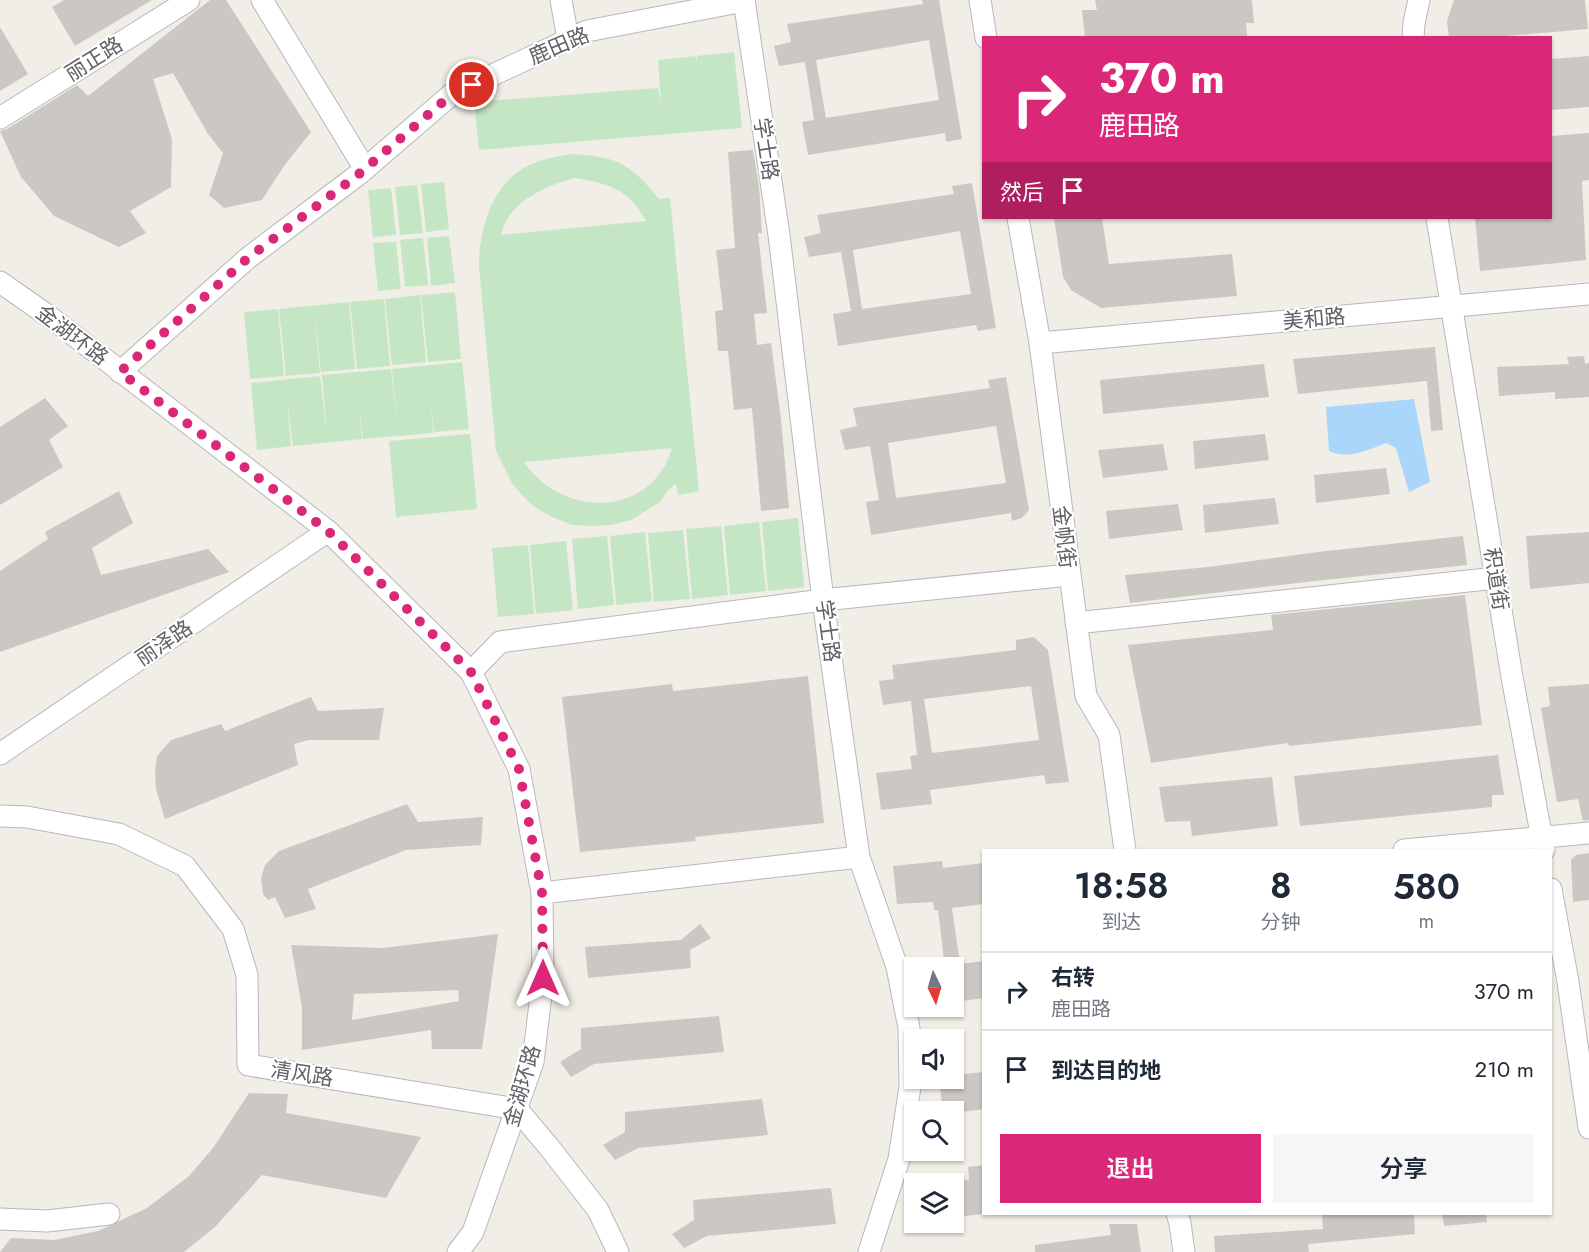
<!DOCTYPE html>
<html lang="zh">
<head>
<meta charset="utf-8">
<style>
  body { margin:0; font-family:Jost,"Noto Sans SC",sans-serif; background:#f6f6f7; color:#1f2937; height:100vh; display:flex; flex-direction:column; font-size:22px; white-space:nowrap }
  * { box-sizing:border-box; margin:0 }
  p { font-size:20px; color:#747a83 }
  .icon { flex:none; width:33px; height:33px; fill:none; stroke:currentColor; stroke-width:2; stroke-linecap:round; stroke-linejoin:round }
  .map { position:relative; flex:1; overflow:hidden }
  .drawer { position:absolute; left:982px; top:849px; width:570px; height:366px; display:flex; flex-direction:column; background:#fff; border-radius:0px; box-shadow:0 2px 4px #0004 }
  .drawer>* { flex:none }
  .top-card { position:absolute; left:982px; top:36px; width:570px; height:183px; border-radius:0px; box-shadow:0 2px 4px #0004; background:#db2777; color:#fff; overflow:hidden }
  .needle { width:39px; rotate:175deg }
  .tools { position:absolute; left:904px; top:957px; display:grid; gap:12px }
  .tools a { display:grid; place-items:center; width:60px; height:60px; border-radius:0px; background:#fff; box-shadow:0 2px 4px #0004; font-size:30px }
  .pin { position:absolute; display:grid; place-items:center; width:51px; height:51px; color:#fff; margin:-26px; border:3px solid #fff; border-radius:50%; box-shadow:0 2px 6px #0007 }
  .me { position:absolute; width:66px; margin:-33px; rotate:0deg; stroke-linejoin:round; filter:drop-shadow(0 0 4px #0008) }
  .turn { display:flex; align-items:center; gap:21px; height:126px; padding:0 18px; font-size:27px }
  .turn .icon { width:78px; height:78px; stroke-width:2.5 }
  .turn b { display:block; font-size:42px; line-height:51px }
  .then { display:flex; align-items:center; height:57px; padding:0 18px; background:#0003; gap:12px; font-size:22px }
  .eta { display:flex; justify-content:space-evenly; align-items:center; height:102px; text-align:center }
  .eta b { font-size:36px; font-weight:600; line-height:42px }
  .button { display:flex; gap:12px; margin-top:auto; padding:12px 18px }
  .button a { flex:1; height:69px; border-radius:0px; background:#db2777; color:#fff; font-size:24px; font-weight:600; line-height:69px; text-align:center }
  .button a+a { background:#f6f6f7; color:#1f2937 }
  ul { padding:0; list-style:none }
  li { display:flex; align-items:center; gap:18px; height:78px; padding:0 18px; border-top:2px solid #e0e1e3 }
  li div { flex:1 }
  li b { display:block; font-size:22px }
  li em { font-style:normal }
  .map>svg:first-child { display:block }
  .green { fill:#c4e6c5; fill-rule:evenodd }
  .water { fill:#aad6fc }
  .building { fill:#cbc8c4; fill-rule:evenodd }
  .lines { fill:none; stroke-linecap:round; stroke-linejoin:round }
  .minor-casing { stroke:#b7b8bc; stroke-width:23 }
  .minor { stroke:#fff; stroke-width:21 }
  .route { stroke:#db2777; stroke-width:10; stroke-dasharray:0 18 }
  .labels { text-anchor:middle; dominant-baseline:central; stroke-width:4.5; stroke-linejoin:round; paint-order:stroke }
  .street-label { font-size:21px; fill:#5e6166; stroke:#fff }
</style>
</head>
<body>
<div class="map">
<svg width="1589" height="1252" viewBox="0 0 1589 1252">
  <rect width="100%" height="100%" fill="#f0eee6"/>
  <!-- green -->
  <g class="green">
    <polygon points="734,52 742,128 479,150 474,102 658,88 661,104 658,60 696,56 697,63 697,56"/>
    <path d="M574,154C618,157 631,164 659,199L670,198L699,491L678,495L676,484L668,490L660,502L631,520L611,525L589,526L572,525L550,516L533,506L521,494L512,483L496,451L479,266C479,229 492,183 529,165C543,159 558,156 574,154ZM574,178C608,183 629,189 646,221L501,235C509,201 544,187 574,178ZM672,448C652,519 561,518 524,462Z"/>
    <polygon points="444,182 449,229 426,232 421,184"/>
    <polygon points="417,185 423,233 400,235 395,187"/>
    <polygon points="391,188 396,235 373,237 368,190"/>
    <polygon points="449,236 455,283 431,286 427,238"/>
    <polygon points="423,238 428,285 405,287 400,240"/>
    <polygon points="396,242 401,289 378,291 373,243"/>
    <polygon points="455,292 461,359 428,362 421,295"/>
    <polygon points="420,295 426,362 392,365 385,299"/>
    <polygon points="384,299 390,366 357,369 350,302"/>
    <polygon points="349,302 355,369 321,372 314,310 320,373 286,376 279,309"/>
    <polygon points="278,309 284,376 250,379 244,312"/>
    <polygon points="462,362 469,429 434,432 431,404 433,433 363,439 359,403 362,439 293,446 287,401 291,446 257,450 251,383 320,376 327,436 322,375 391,369 398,428 392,369"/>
    <polygon points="470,434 477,509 396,517 389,441"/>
    <polygon points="798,518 804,587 768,591 762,522"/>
    <polygon points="759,522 766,591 730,595 724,526"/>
    <polygon points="721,526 728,595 692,599 686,529"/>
    <polygon points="683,530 690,599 654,602 648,533"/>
    <polygon points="645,532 652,601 616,605 610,536"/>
    <polygon points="607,536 614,605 578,609 572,539"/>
    <polygon points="566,541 573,610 536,614 530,545"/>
    <polygon points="528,545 534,614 498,617 492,548"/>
  </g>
  <!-- water -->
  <path class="water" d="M1414,399L1430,482L1409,492L1396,448L1386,443C1368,450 1347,460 1329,451L1326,407Z"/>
  <!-- building -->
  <g class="building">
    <polygon points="64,0 152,0 75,46 52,7"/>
    <polygon points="210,0 226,0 311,132 284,166 262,200 224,208 209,195 223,153 208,134 173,73 153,79 172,139 171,187 130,211 146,233 119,247 54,216 21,177 0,131 7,129 77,85 88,96"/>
    <path d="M922,0H939L962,139L946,142L945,133L808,155L802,122L814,120L805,62L779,66L774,46L791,42L787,24L923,4ZM929,40L939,100L826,118L816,60Z"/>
    <polygon points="1095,0 1252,0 1254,23 1246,23 1247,36 1085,38 1082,10 1097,10"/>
    <polygon points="1454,0 1585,0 1588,29 1482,38 1449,38 1447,21"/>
    <polygon points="0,27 28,74 0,91"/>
    <polygon points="1589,56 1589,107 1551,110 1551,59"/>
    <polygon points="1589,133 1589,180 1582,181 1586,260 1480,271 1475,218 1551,218 1551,136"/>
    <polygon points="753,150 759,186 762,233 758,233 767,313 754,314 757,345 771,343 781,419 789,508 761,511 752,408 734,410 728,351 718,351 715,311 723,310 716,250 735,248 728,152"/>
    <path d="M972,183L996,328L978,331L976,325L838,346L833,314L851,311L841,252L809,257L804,237L821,233L817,215L954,194L952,186ZM960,231L971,294L862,309L853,250Z"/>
    <polygon points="1054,218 1102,218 1109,264 1232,254 1237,296 1101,308 1071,290 1063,277"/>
    <polygon points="1435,347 1443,430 1431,431 1427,381 1298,394 1293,359"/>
    <polygon points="1584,356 1585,364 1589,363 1589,397 1555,399 1555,392 1499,396 1497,367 1569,364 1567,357"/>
    <polygon points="1264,364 1269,397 1103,414 1100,380"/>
    <path d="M1006,377L1029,510L1022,518L1012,521L1011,513L871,535L866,502L879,500L870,446L845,450L840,430L857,426L853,408L990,388L988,380ZM996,426L1006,483L896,498L888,443Z"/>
    <polygon points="45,398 68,426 49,440 63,467 0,505 0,427"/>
    <polygon points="1265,434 1269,460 1195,469 1193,441"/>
    <polygon points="1163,444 1168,470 1103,478 1098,450"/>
    <polygon points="1386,468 1390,494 1316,503 1314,475"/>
    <polygon points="119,491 133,523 92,548 101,575 208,549 229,572 0,652 0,571 48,539 45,532"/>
    <polygon points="1275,498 1279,524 1205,533 1203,505"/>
    <polygon points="1178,504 1183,530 1109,539 1106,511"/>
    <polygon points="1589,532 1589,583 1530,589 1526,536"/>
    <polygon points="1463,536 1467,565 1315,581 1130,603 1125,575 1208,567 1318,552"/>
    <polygon points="1465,595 1482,725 1289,746 1288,743 1151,763 1128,645 1273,630 1271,615"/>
    <path d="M1034,637L1048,650L1069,782L1046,784L1044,775L930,790L932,804L881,810L876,773L912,769L910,756L917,755L911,701L883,705L879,681L894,679L892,665L1016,650V640ZM1031,686L1039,740L932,753L924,699Z"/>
    <polygon points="808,676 824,823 695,837 696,841 580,852 562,697 672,684 673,691"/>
    <polygon points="1589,684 1589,820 1583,821 1578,799 1557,802 1541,708 1550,706 1548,687"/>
    <polygon points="311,697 318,711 384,708 379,740 309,740 294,744 298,765 165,819 156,789 155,772 157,756 171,740 221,724 225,731"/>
    <polygon points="1498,755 1504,795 1492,795 1492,807 1300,826 1294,776"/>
    <polygon points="1272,777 1278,826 1192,836 1190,821 1165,822 1159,787"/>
    <polygon points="407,804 418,822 483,817 481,845 406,850 308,889 316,909 285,918 275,897 268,900 263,894 261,878 265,865 279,851"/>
    <polygon points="1589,853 1589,900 1573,902 1571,860 1576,855"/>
    <polygon points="942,861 943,868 984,863 984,904 952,908 960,964 984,961 984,998 954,1002 954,968 945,968 938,910 934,910 933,902 897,904 893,866"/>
    <polygon points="700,924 711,938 690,950 691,968 588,978 585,947 681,940"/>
    <path d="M498,934L482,1049H432L431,1030L302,1050V1008L291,945L383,948ZM458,990L459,1001L352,1020L354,994Z"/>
    <polygon points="719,1016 724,1052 594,1064 571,1077 560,1062 581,1049 581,1028"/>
    <polygon points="984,1072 984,1109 954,1113 943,1112 939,1078 954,1078 954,1075"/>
    <polygon points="249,1093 288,1094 286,1113 421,1137 386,1198 262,1175 215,1227 184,1252 0,1252 11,1238 54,1240 98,1231 147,1208 189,1176 213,1148"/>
    <polygon points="762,1099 768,1135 638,1148 615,1160 603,1145 625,1132 625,1112"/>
    <polygon points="984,1165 984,1214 954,1217 954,1182 969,1180 968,1167"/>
    <polygon points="831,1188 836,1224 707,1236 684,1248 672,1234 694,1220 693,1200"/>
    <polygon points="1322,1214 1414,1214 1415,1234 1308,1244 1309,1252 1215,1252 1214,1236 1323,1229"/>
    <polygon points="1442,1214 1486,1214 1487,1222 1444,1226"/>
    <polygon points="1109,1224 1137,1224 1141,1252 1035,1252 1035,1245 1111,1235"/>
  </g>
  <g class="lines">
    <!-- minor casing -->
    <g class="minor-casing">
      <g id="minor">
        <polyline points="262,0 365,169"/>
        <polyline points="561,0 568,39"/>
        <polyline points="744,0 779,235 823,600 859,857 897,967 909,1028 910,1087 899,1159 869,1252"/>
        <polyline points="980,0 986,38"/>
        <polyline points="1413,38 1414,23 1419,0"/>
        <polyline points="0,118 189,0"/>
        <polyline points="1018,218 1040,343 1086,696 1109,735 1125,850"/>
        <polyline points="1437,218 1512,677 1544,850"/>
        <polyline points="0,282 50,317 328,531 471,672 519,769 542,893 543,978 533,1062 473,1232 458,1252"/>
        <polyline points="1040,343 1589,294"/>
        <polyline points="120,372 248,258 359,174 452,94 587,31 744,1"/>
        <polyline points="1076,623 1496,578"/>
        <polyline points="471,672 500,642 823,600 1069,575"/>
        <polyline points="0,754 328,531"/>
        <polyline points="0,816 27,817 119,834 185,866 233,929 247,975 248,1065 517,1109 549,1147 598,1210 618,1252"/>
        <polyline points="1404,850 1589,833"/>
        <polyline points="1551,889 1568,982 1589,1128"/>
        <polyline points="542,893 859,857"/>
        <polyline points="1177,1214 1180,1223 1184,1252"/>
        <polyline points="0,1219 47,1221 109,1214"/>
      </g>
    </g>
    <!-- minor -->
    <use href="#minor" class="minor"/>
  </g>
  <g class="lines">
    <!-- route -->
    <polyline class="route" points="472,85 452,94 359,174 248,258 120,372 328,531 471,672 519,769 542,893 543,978"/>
  </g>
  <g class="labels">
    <!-- street labels -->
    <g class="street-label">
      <text transform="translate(559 46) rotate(-23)">鹿田路</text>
      <text transform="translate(94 59) rotate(-32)">丽正路</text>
      <text transform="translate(766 149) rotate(81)">学士路</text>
      <text transform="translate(1314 319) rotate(-5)">美和路</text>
      <text transform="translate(72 335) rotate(37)">金湖环路</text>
      <text transform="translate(1064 537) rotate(83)">金帆街</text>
      <text transform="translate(1496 579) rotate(81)">积道街</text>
      <text transform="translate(828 631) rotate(82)">学士路</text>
      <text transform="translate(164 643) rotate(-34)">丽泽路</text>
      <text transform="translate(302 1074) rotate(9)">清风路</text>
      <text transform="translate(522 1086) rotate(-74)">金湖环路</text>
    </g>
  </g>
</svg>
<div class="tools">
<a><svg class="needle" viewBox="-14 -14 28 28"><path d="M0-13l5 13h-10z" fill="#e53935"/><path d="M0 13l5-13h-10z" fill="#747a83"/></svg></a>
<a><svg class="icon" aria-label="sound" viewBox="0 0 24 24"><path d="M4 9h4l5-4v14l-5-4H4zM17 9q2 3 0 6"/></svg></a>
<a><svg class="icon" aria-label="search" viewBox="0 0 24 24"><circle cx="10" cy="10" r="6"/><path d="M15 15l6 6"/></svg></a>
<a><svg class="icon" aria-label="layers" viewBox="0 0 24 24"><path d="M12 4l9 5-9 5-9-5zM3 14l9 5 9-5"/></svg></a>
</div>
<div class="pin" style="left:472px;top:85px;background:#d93025"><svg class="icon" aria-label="arrive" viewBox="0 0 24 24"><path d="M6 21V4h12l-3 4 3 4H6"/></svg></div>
<svg class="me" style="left:543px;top:978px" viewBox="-20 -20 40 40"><path d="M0-17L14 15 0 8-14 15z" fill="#db2777" stroke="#fff" stroke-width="4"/></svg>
<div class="top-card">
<div class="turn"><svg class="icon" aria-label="right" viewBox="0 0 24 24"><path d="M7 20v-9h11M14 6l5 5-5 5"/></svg><div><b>370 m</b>鹿田路</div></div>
<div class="then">然后<svg class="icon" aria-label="arrive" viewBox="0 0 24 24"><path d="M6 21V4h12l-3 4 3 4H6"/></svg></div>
</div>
<section class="drawer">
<div class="eta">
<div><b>18:58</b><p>到达</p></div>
<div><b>8</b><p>分钟</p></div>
<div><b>580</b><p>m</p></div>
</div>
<ul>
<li><svg class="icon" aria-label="right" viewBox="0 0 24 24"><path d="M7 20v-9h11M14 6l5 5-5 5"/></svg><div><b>右转</b><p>鹿田路</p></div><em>370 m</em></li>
<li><svg class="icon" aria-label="arrive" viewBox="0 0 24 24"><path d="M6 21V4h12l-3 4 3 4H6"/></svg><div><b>到达目的地</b></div><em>210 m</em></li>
</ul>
<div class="button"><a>退出</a><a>分享</a></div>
</section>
</div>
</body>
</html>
